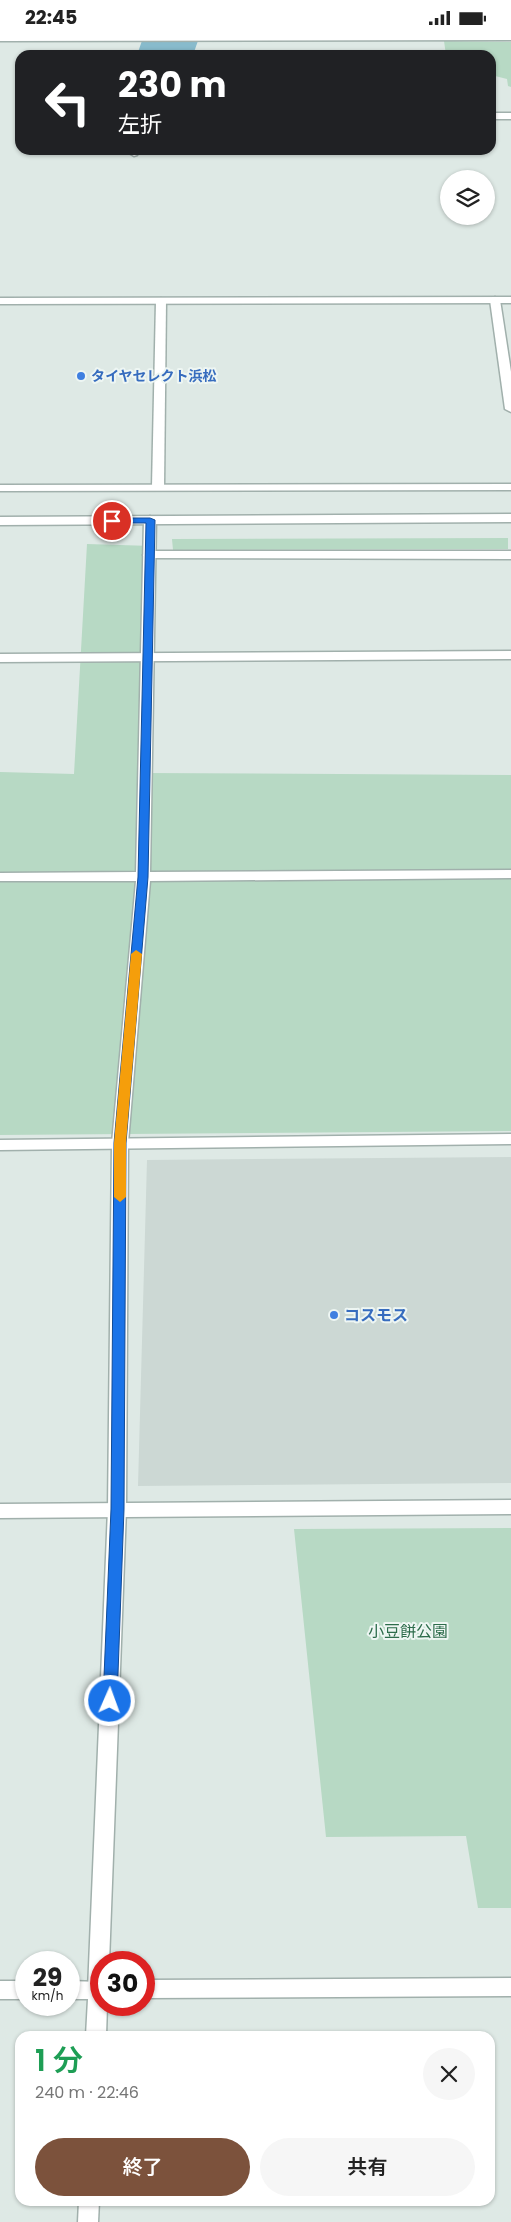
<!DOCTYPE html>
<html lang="ja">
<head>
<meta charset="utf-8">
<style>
  body { margin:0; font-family:Poppins,"Noto Sans JP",sans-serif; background:#f6f6f6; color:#222; height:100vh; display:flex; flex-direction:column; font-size:19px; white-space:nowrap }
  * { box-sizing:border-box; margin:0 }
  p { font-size:16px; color:#767676 }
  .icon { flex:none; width:28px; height:28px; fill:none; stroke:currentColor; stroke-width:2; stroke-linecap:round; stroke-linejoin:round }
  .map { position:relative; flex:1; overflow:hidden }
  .sheet { position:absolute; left:15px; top:1996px; width:480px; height:175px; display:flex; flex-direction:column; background:#fff; border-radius:15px; box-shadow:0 1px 4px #0004 }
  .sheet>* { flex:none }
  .banner { position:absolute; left:15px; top:15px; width:481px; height:105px; border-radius:15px; box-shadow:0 1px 4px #0004; background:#202124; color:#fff; overflow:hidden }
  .controls { position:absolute; left:440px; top:135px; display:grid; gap:10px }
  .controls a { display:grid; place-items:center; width:55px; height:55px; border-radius:50%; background:#fff; box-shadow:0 1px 4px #0004; font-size:25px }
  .speed { position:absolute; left:15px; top:1916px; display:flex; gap:10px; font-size:25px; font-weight:700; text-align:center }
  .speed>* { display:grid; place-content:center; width:65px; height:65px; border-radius:50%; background:#fff; box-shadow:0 1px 4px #0004; line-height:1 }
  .speed small { font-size:12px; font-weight:400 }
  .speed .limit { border:8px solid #d22; background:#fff; color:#111 }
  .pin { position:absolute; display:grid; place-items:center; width:42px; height:42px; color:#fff; margin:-21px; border:2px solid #fff; border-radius:50%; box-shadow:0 1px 5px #0007 }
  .me { position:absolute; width:55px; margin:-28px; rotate:2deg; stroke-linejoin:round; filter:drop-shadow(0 0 4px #0008) }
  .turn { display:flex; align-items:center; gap:18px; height:105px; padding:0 20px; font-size:22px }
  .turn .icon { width:65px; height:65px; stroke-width:2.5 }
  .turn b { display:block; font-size:35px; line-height:42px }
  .round { display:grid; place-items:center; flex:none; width:52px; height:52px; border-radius:26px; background:#f6f6f6 }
  .summary { display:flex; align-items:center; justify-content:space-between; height:85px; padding:0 20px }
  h1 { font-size:30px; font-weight:600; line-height:38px; color:#1e9e55 }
  .button { display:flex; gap:10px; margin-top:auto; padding:10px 20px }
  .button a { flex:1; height:58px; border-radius:30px; background:#7c523c; color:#fff; font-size:20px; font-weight:600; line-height:58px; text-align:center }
  .button a+a { background:#f6f6f6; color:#222 }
  .status { display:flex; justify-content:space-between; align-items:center; height:35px; padding:0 25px; background:#fff; direction:ltr }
  .status svg { height:14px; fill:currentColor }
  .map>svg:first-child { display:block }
  .built { fill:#ccd8d4 }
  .green { fill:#b7d9c4 }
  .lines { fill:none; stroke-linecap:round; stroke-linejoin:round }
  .river { fill:#8bc; fill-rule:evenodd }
  .service-casing { stroke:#a1b0ac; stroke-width:3 }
  .minor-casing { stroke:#a1b0ac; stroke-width:3 }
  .tertiary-casing { stroke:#a1b0ac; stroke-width:3 }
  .service { fill:#fff; fill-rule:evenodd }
  .minor { fill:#fff; fill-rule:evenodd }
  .tertiary { fill:#fff; fill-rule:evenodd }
  .route { fill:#1a73e8; stroke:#114b97 }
  .slow { fill:#f59e0b }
  .shop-dot { fill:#3f7fe0; stroke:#eef6f3; stroke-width:2 }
  .labels { text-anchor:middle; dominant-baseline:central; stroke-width:4; stroke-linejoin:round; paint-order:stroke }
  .far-shop-label { font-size:14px; font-weight:bold; fill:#366cbe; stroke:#eef6f3; text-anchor:start }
  .shop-label { font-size:16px; font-weight:bold; fill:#366cbe; stroke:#eef6f3; text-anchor:start }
  .park-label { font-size:16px; fill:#2d6c4b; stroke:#eef6f3 }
</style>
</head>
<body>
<div class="status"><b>22:45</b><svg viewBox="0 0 49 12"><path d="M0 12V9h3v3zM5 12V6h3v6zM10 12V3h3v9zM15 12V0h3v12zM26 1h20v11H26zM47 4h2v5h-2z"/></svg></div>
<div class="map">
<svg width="511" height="2187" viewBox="0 0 511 2187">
  <rect width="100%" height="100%" fill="#dee9e5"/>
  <!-- built -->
  <polygon class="built" points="511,1122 511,1448 138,1451 147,1125"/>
  <!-- green -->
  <g class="green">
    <polygon points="444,6 511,7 511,52 508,51 507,44 491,40 491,20 446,20"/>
    <polygon points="508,503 508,514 173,515 172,504"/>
    <polygon points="87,509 152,511 142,738 511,740 511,1096 0,1100 0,737 74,739"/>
    <polygon points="511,1493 511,1873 478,1873 466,1801 326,1802 294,1494"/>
  </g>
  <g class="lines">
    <!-- river -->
    <polygon class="river" points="144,0 200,0 193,20 137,20"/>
    <!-- service casing -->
    <g class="service-casing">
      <g id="service">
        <polygon points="150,481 156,485 150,837 511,835 511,843 150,846 128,1108 126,1474 123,1479 117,1481 111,1479 108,1474 112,1108 136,846 0,846 0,838 136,837 144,485"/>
        <rect x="0" y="1946" width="26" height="18"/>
        <polygon points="69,1946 101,1947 101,1970 107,1970 106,2001 86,2001 88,1964 69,1964"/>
        <polygon points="79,2166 99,2166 98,2187 78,2187"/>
      </g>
    </g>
    <!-- minor casing -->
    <g class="minor-casing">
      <g id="minor">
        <polygon points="0,0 511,0 511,5 0,6"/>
        <rect x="491" y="78" width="20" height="6"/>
        <polygon points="130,115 140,115 137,120 134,121 129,118"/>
        <polygon points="495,262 500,265 511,337 511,377 505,374 490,265"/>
        <polygon points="161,263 166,266 164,452 158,455 152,452 156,266"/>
        <polygon points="149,516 511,516 511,524 145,523 143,520"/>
        <polygon points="511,616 511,624 0,627 0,619"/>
        <polygon points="511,1099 511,1109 0,1115 0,1105"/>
        <polygon points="117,1467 123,1469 126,1474 109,1928 101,1928 101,1964 91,1961 88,1955 108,1474 111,1469"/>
        <polygon points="511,1943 511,1961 144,1963 144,1945"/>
      </g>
    </g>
    <!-- tertiary casing -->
    <g class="tertiary-casing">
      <g id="tertiary">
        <polygon points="511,262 511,268 0,269 0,263"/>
        <polygon points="511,449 511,455 0,456 0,450"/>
        <polygon points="511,479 511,487 0,490 0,482"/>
        <polygon points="511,1465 511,1479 0,1483 0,1469"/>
      </g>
    </g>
    <!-- service -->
    <use href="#service" class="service"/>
    <!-- minor -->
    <use href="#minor" class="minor"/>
    <!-- tertiary -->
    <use href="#tertiary" class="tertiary"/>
  </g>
  <!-- route -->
  <polygon class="route" points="150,483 155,485 148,842 126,1108 124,1474 117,1666 115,1671 105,1671 103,1666 111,1474 114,1108 138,842 146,488 112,488 108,486 112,483"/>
  <!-- slow -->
  <polygon class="slow" points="136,915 142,919 126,1108 126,1162 120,1167 114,1162 114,1108 131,919"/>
  <!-- markers -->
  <g class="shop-dot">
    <circle cx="81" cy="341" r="5"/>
    <circle cx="334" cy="1280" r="5"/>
  </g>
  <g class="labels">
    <!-- far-shop labels -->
    <g class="far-shop-label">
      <text x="91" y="341">タイヤセレクト浜松</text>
    </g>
    <!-- shop labels -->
    <g class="shop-label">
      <text x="344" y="1280">コスモス</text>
    </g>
    <!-- park labels -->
    <g class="park-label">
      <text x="408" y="1596">小豆餅公園</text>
    </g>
  </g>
</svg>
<div class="controls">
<a><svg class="icon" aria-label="layers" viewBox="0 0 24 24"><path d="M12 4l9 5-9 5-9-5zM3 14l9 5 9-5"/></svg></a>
</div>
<div class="speed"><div>29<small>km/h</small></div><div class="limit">30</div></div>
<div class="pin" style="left:112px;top:486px;background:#d93025"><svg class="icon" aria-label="arrive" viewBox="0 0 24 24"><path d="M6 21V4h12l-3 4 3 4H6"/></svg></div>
<svg class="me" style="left:110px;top:1666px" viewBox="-20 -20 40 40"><circle r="17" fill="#1a73e8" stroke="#fff" stroke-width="3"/><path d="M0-11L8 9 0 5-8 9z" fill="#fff"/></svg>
<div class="banner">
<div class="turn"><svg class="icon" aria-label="left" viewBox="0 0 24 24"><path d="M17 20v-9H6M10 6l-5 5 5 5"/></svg><div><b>230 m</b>左折</div></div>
</div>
<section class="sheet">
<div class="summary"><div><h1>1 分</h1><p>240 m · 22:46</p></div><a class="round"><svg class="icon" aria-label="close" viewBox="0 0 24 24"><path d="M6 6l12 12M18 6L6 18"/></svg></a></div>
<div class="button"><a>終了</a><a>共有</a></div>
</section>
</div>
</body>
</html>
